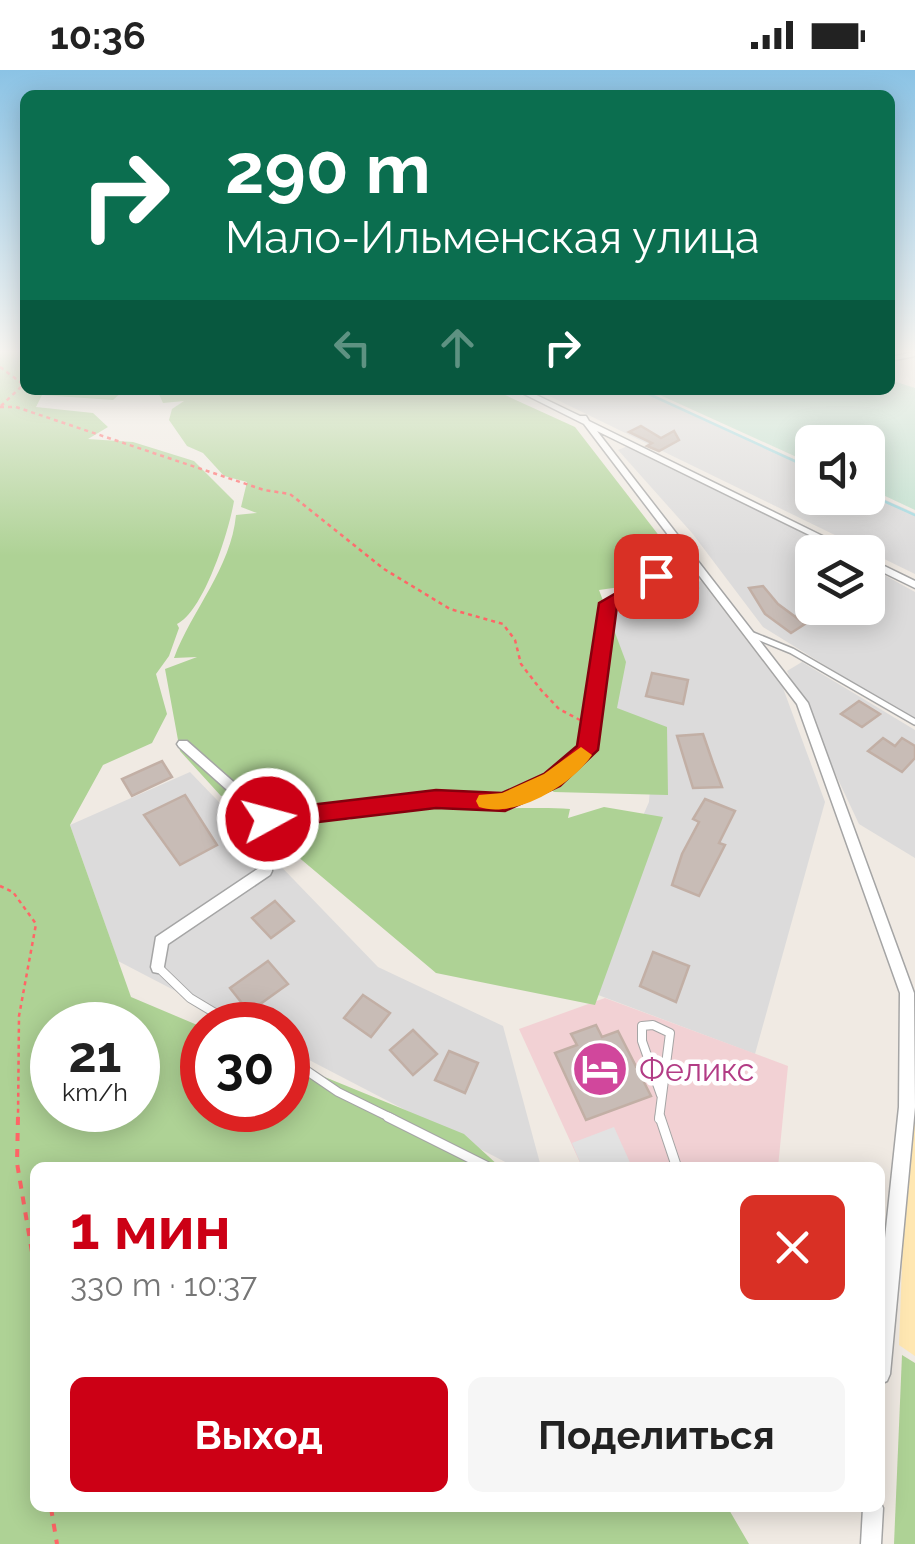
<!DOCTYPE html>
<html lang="ru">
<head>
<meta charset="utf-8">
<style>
  body { margin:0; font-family:Raleway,sans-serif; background:#f6f6f6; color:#222; height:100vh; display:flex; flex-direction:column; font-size:38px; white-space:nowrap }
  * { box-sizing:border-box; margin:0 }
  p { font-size:32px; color:#767676 }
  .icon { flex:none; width:55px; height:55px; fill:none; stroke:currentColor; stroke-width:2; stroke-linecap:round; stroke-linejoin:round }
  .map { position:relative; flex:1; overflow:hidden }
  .drawer { position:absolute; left:30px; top:1092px; width:855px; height:350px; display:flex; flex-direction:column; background:#fff; border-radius:15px; box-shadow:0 5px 25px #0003 }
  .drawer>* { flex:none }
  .top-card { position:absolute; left:20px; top:20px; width:875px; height:305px; border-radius:15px; box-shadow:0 5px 25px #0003; background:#0b6e4f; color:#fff; overflow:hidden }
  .controls { position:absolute; left:795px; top:355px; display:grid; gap:20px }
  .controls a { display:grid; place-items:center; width:90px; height:90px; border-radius:15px; background:#fff; box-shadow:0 5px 25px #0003; font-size:50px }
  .speed { position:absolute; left:30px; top:932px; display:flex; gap:20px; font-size:50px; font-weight:700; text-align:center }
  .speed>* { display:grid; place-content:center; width:130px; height:130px; border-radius:50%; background:#fff; box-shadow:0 5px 25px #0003; line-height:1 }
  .speed small { font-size:25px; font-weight:400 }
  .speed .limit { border:15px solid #d22; background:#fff; color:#111 }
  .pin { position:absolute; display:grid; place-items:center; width:85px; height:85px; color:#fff; margin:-42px; border-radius:20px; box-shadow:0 5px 15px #0006 }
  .me { position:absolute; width:110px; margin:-55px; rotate:83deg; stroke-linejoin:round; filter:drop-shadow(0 0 8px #0008) }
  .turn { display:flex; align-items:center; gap:35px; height:210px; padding:0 40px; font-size:45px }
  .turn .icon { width:130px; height:130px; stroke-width:2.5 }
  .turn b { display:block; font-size:70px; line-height:85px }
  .lanes { display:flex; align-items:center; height:95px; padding:0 40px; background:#0003; justify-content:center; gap:50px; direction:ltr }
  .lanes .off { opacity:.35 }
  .round { display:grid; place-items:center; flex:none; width:105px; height:105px; border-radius:15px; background:#f6f6f6 }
  .headline { display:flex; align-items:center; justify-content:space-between; height:170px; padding:0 40px }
  h1 { font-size:60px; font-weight:700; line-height:75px; color:#cc0015 }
  .action { display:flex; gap:20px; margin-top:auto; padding:20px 40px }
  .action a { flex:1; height:115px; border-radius:15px; background:#cc0015; color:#fff; font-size:40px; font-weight:700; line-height:115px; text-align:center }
  .action a+a { background:#f6f6f6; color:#222 }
  .status { display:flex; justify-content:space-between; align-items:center; height:70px; padding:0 50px; background:#fff; direction:ltr }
  .status svg { height:28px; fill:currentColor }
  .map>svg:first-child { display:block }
  .residential { fill:#dcdbdb }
  .commercial { fill:#f2d1d4 }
  .forest { fill:#aed295; fill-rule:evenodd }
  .wetland { fill:#bfdfcd }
  .sand { fill:#ffe7b2 }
  .parking { fill:#e2e2e2 }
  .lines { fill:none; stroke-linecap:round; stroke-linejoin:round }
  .stream { stroke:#a1d9e0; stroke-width:2.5 }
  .building { fill:#c8bcb6; stroke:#c2afa5; stroke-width:2.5 }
  .service-far2-casing { stroke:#a5a5a5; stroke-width:8 }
  .service-far1-casing { stroke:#a5a5a5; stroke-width:10 }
  .service-casing { stroke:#a5a5a5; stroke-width:11 }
  .minor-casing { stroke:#a5a5a5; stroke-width:3 }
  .path-far1 { stroke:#ff6566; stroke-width:2.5; stroke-dasharray:4 4; stroke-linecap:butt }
  .path { stroke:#ff6566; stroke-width:4; stroke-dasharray:8 8; stroke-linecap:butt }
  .service-far2 { stroke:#fff; stroke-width:5 }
  .service-far1 { stroke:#fff; stroke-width:8 }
  .service { stroke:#fff; stroke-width:9 }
  .minor { fill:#fff; fill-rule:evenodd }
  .route { fill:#cc0015; stroke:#85000e; stroke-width:2.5 }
  .slow { fill:#f59e0b }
  .labels { text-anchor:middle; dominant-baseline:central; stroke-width:9; stroke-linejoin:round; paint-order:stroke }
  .near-hotel-label { font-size:32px; fill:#b23c85; stroke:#fff; text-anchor:start }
</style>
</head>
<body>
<div class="status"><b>10:36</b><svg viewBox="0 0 49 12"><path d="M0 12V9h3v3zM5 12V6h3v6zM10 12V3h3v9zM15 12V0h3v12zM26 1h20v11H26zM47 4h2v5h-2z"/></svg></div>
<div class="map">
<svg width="915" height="1474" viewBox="0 0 915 1474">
  <rect width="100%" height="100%" fill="#f0eae3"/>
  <!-- residential -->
  <g class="residential">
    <polygon points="537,320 639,320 812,397 812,428 868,428 868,422 915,443 915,504"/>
    <polygon points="628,376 842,482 812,482 812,538 868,538 868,496 915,522 915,651 763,557 692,463 618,380"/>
    <polygon points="701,511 783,618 825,732 755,984 569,914 649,732 654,659 601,659 612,593 613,538"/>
    <polygon points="802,592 915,660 915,788 859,754 787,601"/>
    <polygon points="190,702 378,897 503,956 541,1097 515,1097 288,979 288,955 241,955 118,891 70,755"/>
  </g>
  <!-- commercial -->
  <polygon class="commercial" points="605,928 788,996 778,1097 582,1097 519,959"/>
  <!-- forest -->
  <g class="forest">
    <path d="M0,280H25V320H124L113,330L42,325L36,337L93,343L108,357L88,369L133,372L194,391L234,431C229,461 204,541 177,554L179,558L169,586L156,604L167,644L152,673L103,695L70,755L131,927L202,957V1040H288V992L464,1064L500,1097L35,1098V1438H728L749,1474H0ZM52,955H138V1040H52Z"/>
    <path d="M157,320H494L575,357L691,507L599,520L626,592L617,638L667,657L668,725L554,722L541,712L527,724L482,721L423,727C458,745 526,735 570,739L568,748L604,737L663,747L595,935L436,903L271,764L289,746L349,750L397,731L292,742L256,720L221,726L180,681L165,599L197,587L174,588C192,540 231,498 236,445L257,443L241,437L247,412L224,406L203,383L187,376L169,350L172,339L184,331L163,333Z"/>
    <polygon points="902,1285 915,1293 915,1474 894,1474"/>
  </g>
  <!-- wetland -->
  <polygon class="wetland" points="890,310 915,318 915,440 868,418 868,372 812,372 812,394 649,320 890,320"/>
  <!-- sand -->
  <polygon class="sand" points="912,927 915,928 915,1286 899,1275"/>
  <!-- parking -->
  <polygon class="parking" points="614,1057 632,1097 582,1097 572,1073"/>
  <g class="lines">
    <!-- stream -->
    <g class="stream">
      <polyline points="640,320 812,399"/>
      <polyline points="868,424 915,445"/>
    </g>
  </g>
  <!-- building -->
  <g class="building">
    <polygon points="641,356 661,368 674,361 679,370 659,381 647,376 652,373 629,362"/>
    <polygon points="763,516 778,534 805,554 791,563 765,544 749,518"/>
    <polygon points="652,603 688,610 683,634 646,626"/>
    <polygon points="859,631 880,644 862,657 841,644"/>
    <polygon points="703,664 713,693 722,717 693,718 677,666"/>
    <polygon points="883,668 895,676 902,668 915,676 915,688 902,702 868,681"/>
    <polygon points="162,691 172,707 132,726 122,709"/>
    <polygon points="185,725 217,775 180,795 144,745"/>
    <polygon points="705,729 735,741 719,773 725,775 699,826 672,815 682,784 699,752 693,749"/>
    <polygon points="275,831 294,851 271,868 252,848"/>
    <polygon points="653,882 689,896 676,932 640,916"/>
    <polygon points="268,891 288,914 249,942 230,918"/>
    <polygon points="363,925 390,943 371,967 344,948"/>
    <polygon points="596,955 602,967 618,961 651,1026 586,1050 555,983 577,975 571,964"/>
    <polygon points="413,960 437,984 413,1005 390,980"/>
    <polygon points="449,981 478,993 465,1023 435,1010"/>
  </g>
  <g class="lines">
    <!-- service-far2 casing -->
    <g class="service-far2-casing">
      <polyline id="service-far2" points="753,565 792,581 915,652"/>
    </g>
    <!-- service-far1 casing -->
    <g class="service-far1-casing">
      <g id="service-far1">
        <polyline points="160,899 190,928 235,955"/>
        <polyline points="288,988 338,1022 393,1049"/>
        <polyline points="659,1049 670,963 653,955 642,956 642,971 661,1025"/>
      </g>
    </g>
    <!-- service casing -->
    <g class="service-casing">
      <g id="service">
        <polyline points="388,1047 490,1098"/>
        <polyline points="660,1047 677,1098"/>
      </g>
    </g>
    <!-- minor casing -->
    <g class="minor-casing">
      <g id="minor">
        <polygon points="915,282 915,286 890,291 890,287"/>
        <polygon points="516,320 526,320 580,346 586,346 589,351 855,482 844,482 597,361 808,633 914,923 915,1037 890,1304 887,1311 880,1314 880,1215 899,1037 900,923 797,634 685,487 645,522 613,535 593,679 556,713 505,737 436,734 274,753 272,801 270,805 168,874 163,902 158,903 153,902 151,897 156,867 259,798 262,751 179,677 177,674 179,671 187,671 270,744 436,724 504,727 548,707 581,677 603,533 637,518 677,484 678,478 584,354"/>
        <polygon points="868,488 915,511 915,518 868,495"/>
        <polygon points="880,1431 883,1438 881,1474 861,1474 863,1438 880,1438"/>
      </g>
    </g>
    <!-- path-far1 -->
    <g class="path-far1">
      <polyline points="0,297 23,314"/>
      <polyline points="1,336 25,313"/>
      <polyline points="0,337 16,337 264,420 290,424 384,499 450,539 503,554 515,570 521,594 541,620 559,639 580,650"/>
      <polyline points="667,513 699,519"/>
      <polyline points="0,816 13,822 36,854 19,946 18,1049"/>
    </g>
    <!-- path -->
    <g class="path">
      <polyline points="18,1047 17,1093 35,1200"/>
      <polyline points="51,1438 57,1474"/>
    </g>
    <!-- service-far2 -->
    <use href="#service-far2" class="service-far2"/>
    <!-- service-far1 -->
    <use href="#service-far1" class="service-far1"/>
    <!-- service -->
    <use href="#service" class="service"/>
    <!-- minor -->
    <use href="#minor" class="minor"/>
  </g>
  <!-- sky -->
  <linearGradient id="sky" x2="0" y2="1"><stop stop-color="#8bc3e5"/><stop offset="0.58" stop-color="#f8f6f2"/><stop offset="1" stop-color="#f8f6f2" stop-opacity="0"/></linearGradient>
  <rect width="915" height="486" fill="url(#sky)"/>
  <!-- route -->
  <polygon class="route" points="656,500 665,506 647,524 617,536 598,680 560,716 505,741 436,738 268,758 260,756 257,749 260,743 268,740 436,720 502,723 544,704 577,676 599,533"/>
  <!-- slow -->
  <path class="slow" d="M581,677L592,685C572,715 515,749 479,737L476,731L479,725L502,723L544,704Z"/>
  <!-- icons -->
  <defs>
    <g id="hotel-disc" transform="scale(2.875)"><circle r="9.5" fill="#d1479c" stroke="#fff"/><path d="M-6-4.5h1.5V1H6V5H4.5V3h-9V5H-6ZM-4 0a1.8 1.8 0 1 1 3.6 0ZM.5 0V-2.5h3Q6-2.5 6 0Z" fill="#fff"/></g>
  </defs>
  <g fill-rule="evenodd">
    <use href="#hotel-disc" x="600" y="999"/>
  </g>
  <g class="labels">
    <!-- near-hotel labels -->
    <g class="near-hotel-label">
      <text x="639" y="999">Феликс</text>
    </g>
  </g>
</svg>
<div class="controls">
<a><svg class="icon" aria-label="sound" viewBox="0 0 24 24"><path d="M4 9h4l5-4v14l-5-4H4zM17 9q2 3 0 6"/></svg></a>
<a><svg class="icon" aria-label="layers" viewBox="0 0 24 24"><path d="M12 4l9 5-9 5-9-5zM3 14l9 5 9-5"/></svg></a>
</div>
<div class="speed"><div>21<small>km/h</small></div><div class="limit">30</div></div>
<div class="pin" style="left:656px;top:506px;background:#d93025"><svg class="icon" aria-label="arrive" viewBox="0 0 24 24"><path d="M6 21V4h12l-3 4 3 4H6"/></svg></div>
<svg class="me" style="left:268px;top:749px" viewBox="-20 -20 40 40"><circle r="17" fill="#cc0015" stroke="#fff" stroke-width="3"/><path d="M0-11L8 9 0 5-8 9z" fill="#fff"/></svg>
<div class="top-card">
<div class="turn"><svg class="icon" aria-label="right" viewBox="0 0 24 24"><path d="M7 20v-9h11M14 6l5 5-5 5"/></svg><div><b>290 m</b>Мало-Ильменская улица</div></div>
<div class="lanes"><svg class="icon off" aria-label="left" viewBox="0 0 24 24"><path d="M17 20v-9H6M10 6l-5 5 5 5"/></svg><svg class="icon off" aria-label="ahead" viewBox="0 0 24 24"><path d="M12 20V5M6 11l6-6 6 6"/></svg><svg class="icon" aria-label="right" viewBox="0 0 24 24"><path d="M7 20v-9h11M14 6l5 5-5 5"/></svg></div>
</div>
<section class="drawer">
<div class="headline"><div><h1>1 мин</h1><p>330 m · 10:37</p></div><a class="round" style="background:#d93025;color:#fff"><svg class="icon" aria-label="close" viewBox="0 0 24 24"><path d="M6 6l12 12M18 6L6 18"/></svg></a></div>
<div class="action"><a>Выход</a><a>Поделиться</a></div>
</section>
</div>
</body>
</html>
